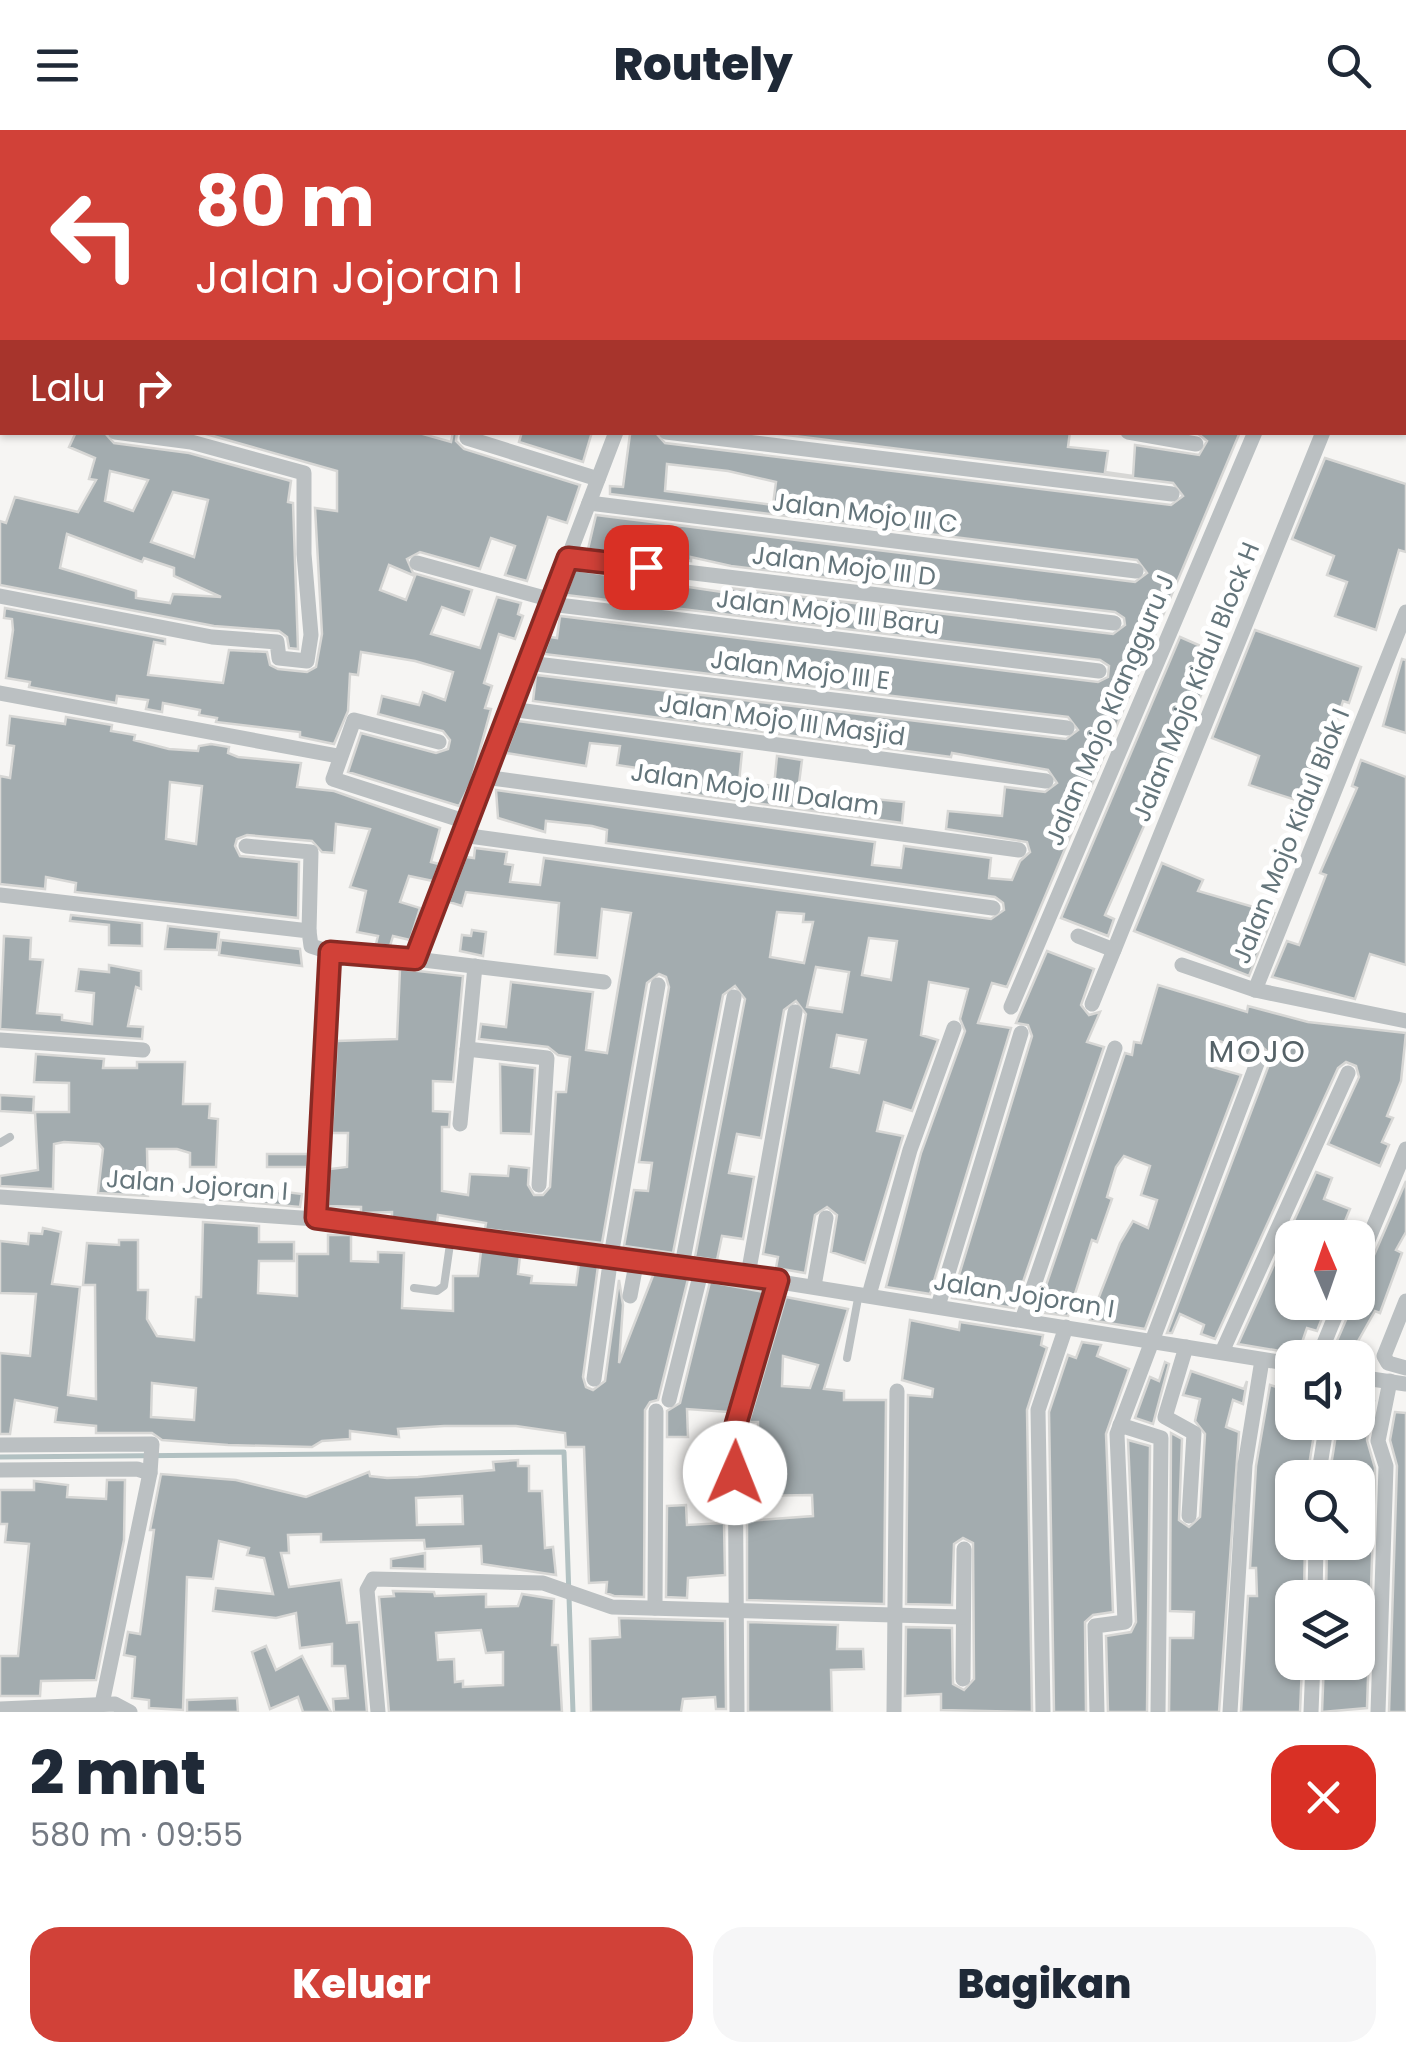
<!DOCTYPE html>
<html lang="id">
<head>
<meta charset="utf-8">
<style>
  body { margin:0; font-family:Poppins,sans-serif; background:#f6f6f7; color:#1f2937; height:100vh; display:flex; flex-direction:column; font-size:38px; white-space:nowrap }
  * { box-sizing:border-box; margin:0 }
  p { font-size:32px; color:#747a83 }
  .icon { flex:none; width:55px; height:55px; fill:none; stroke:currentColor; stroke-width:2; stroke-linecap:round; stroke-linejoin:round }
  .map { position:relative; height:1582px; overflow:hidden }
  .details { display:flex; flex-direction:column; background:#fff; flex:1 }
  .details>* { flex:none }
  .top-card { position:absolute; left:0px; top:0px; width:1408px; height:305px; box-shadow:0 2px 8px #0004; background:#d14138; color:#fff; overflow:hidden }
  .needle { width:65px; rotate:358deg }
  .controls { position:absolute; left:1275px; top:1090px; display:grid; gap:20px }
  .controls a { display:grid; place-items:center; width:100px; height:100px; border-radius:20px; background:#fff; box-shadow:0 2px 8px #0004; font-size:50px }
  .pin { position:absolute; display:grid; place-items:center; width:85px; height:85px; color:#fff; margin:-42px; border-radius:20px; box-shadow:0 5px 15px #0006 }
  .me { position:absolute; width:110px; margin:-55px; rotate:1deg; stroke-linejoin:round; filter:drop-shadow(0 0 8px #0008) }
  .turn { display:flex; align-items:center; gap:35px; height:210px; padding:0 30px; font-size:45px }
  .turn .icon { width:130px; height:130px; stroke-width:2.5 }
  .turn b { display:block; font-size:70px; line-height:85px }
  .then { display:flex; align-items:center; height:95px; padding:0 30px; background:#0003; gap:20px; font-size:38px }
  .round { display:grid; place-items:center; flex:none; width:105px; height:105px; border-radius:30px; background:#f6f6f7 }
  .headline { display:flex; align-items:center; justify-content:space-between; height:170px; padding:0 30px }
  h1 { font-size:60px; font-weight:800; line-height:75px }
  .action { display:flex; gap:20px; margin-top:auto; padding:20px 30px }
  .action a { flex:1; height:115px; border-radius:30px; background:#d14138; color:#fff; font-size:40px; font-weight:800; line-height:115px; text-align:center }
  .action a+a { background:#f6f6f7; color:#1f2937 }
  header { display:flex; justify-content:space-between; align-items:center; height:130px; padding:0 30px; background:#fff; font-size:45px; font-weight:800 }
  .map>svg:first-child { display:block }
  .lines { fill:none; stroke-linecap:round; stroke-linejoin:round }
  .stream { stroke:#b2c1c2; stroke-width:5 }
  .building { fill:#a3acaf; stroke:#d7d7d5; stroke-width:2.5; fill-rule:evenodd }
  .lane { stroke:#bbc0c2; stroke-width:8 }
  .street { stroke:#bbc0c2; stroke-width:15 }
  .route-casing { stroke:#882a24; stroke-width:25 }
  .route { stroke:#d14138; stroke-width:18 }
  .labels { text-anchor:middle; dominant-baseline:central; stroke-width:10; stroke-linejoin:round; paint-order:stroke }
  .street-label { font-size:25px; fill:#64757b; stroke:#fff }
  .quarter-label { font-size:30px; letter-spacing:2.5px; fill:#556267; stroke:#fff }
</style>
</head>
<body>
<header><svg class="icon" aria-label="menu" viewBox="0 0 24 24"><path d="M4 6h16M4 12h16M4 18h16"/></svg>Routely<svg class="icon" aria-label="search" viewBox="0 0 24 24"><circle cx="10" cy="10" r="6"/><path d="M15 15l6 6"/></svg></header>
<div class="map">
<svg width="1406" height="1582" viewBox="0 0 1406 1582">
  <rect width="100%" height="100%" fill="#f6f5f3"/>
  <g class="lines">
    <!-- stream -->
    <polyline class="stream" points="0,1327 564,1322 573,1582"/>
  </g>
  <!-- building -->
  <g class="building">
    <path d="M76,302H104L114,313L189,323L291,351L288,372L293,373L298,519L289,518L287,507L279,501L214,496L0,455V391L6,393L15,367L78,382L96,350L89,349L95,328L69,317ZM110,341L148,350L133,381L105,371ZM173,362L208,370L194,427L151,412ZM67,404L142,432L144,428L174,438V446L221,467L173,464L170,473L136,468V461L60,438Z"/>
    <path d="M199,302H416L451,312L453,302H457L456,311L464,319L580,355L567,393L548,387L527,451L505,445L515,416L491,408L480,439L420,422L407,429L413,443L472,460L464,485L442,477L431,504L480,518L497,467L521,473L518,484L523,486L515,509L499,504L484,553L492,556L485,578L491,579L471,652L459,676L348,642L361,603L436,623L448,619L450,610L443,601L378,584L382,566L419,575L423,562L445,570L453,542L415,531L361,522L358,545L350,544L348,581L334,614L300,607V602L216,592L217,588L199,585L200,580L163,573L162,582L146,579L148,570L117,566L116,573L29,557L30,552L6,548L13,500L12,489L4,488L5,478L165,509V514L154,512L148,545L223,553L229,520L267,522L270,535L278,539L307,542L316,537L322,504L315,378L337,381V341ZM389,435L415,446L406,470L380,460Z"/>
    <polygon points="522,302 592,302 583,332 519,312"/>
    <path d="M655,302L665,313L1171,375L1183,366L1173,353L763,302H1070L1068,317L1108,321L1105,342L1133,346L1135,315L1199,325L1207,311L1196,302H1240L1007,857L992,853L978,893L1011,898L930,1164L886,1157L921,1023L965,901L960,889L968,859L929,852L921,905L938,910L912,981L884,972L877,1001L903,1006L865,1133L831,1122L837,1085L827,1077L815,1085L805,1143L776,1138L778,1127L763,1124L806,884L796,871L784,880L761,1008L737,1004L729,1043L754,1047L743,1109L722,1106L717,1130L695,1127L745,869L735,856L723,865L673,1123L624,1116L634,1060L648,1061L652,1033L639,1032L669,857L666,847L659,844L647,853L602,1113L485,1099L486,1093L438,1085L437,1093L392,1087V1082L361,1083V1077L328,1076L330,1039L347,1037L348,1003H332L337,911L397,909L400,839L463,846L453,952L433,951V981L450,982L449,997H442V1061L468,1065L470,1044L508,1046L509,1036L529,1038L528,1055L534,1065H543L550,1057L556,962H566L570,927L558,925L548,917L479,909L481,894L506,897L511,852L593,862L586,920L607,923L631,783L602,779L597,828L555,824L559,773L466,762L462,776L449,772L466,727L474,728L475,718L507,722L505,734L513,735L510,752L540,755L544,728L991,789L1004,780L1003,773L995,767L606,713L607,700L592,696L546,691L545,702L498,688L496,660L875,712L872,735L901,738L904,716L991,728L989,748L1012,750L1020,731L1030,722L1027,712L946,699L948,681L1002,686L1005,657L1045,662L1057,653L1048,640L952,623L951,627L533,571L536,545L1066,609L1078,600L1068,587L544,524L550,507L557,508L560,486L1098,552L1108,547L1109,536L1100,530L566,465L575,440L729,463V458L1113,504L1125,495L1124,488L1115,482L731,436L691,427V431L588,419L596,385L1135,452L1147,443L1137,430L610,364V356L623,357L630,304ZM667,334L728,341L776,352L773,375L665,361ZM777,782L804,784L803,792H813L804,833L770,827ZM869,808L897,811L891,850L862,845ZM816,837L849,842L842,882L807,877ZM837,905L866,910L859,943L831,937Z"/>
    <polygon points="1325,328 1406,354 1406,422 1399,420 1376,500 1335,486 1347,452 1327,445 1334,426 1292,409"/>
    <polygon points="1255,500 1361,537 1349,573 1343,571 1331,608 1323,605 1302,672 1249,655 1259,626 1212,608"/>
    <polygon points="1180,507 1219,524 1105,785 1114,789 1108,806 1061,788"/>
    <polygon points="1402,529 1406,530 1406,603 1383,596"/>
    <path d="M10,586L65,594L66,587L112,595L111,601L135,605L134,610L169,619L198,621L199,616L211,614L229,617L228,623L238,627L301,633L297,657L334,661L440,698L431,732L439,734L433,751L409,746L400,772L420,778L410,810L393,806L390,816L376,814L378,806L357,802L366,761L350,757L370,699L336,694L334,723L322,722L312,711L247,705L237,709L235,716L240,726L299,732L298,788L75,762L76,753L46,747L45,759L0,754V646L10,648L14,616L7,615ZM170,652L202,656L196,714L166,709Z"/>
    <polygon points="518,591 742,622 739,652 774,656 777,626 802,630 798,661 904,672 902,693 682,663 684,645 617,635 620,616 590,613 586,636 506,623"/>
    <polygon points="1361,630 1406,647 1406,835 1370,824 1355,869 1272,847 1287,811 1299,815 1326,745 1320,743 1357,658 1352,656"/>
    <polygon points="1162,733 1203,750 1198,761 1274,783 1249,846 1134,801"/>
    <polygon points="71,785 142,793 142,816 109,815 109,795 70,791"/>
    <polygon points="168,796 219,802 217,820 165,819"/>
    <polygon points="472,800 486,802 483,826 460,821 462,805 471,806"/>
    <polygon points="4,806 31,808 30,829 43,830 37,883 62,885 62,890 92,894 94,863 76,861 79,839 109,842 109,835 141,841 141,859 136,857 128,896 143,897 142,909 0,899"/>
    <polygon points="221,810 300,819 302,836 219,825"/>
    <polygon points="1047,821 1094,839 1081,875 1089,885 1100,882 1087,912 1104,917 1014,1178 952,1168 1032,906 1028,895 1016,893"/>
    <polygon points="1158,855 1247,882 1248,876 1308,892 1406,903 1401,951 1387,986 1393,988 1382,1012 1389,1015 1380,1036 1328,1014 1359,947 1356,936 1346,932 1338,938 1215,1209 1201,1204 1204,1195 1180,1184 1172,1203 1167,1203 1270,932 1268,922 1262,917 1251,920 1244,935 1244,919 1219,911 1209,936 1241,945 1145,1199 1090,1190 1120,1113 1133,1091 1148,1098 1157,1070 1141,1065 1150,1036 1124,1026 1116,1037 1107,1067 1112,1069 1097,1112 1092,1110 1068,1186 1037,1182 1125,923 1132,925 1134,912 1141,913"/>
    <polygon points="36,924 104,929 103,938 137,938 137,932 185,932 183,974 210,974 209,988 218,989 216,1037 190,1037 190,1023 177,1019 147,1019 148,1066 98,1063 103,1019 99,1014 64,1012 54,1014 53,1059 0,1056 0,1046 38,1040 35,982 69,982 69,953 34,952"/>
    <polygon points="500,934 535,938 531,1004 501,1003"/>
    <polygon points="0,965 34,967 33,983 0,981"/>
    <polygon points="267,1024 308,1024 307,1037 267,1037"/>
    <polygon points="1316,1042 1332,1048 1324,1069 1350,1079 1338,1108 1292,1108 1292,1172 1317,1172 1312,1184 1322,1188 1317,1201 1307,1198 1298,1224 1238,1214"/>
    <polygon points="190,1050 302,1064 300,1077 190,1067"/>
    <polygon points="1406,1051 1406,1102 1396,1120 1402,1123 1380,1183 1375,1181 1353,1220 1336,1213"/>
    <path d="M203,1092L259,1096V1112H294V1131H259L258,1163L297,1166V1124H328V1105H351V1131L378,1132V1122L404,1123L402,1178L453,1181V1146H478L481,1121L520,1126L518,1144L532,1146L531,1153L576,1155L579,1133L598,1136L583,1247L586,1257L593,1260L605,1251L619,1150L623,1175L619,1233L654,1143L688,1149L658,1270L650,1272L645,1280L644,1467L614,1466L606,1463L607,1452L589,1453L584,1317H566L565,1303L516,1296H444L398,1299L399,1307L350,1301V1309L322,1311L312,1317L228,1315L162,1310L152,1303H96V1296L55,1292L57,1278L15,1270L10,1304H0V1223L30,1226L36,1164L0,1163V1111L28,1114L29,1103L42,1104L43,1098L61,1102L52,1154L80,1157L68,1265L96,1269L95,1155H83L87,1113L119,1115V1110H138V1160H148L147,1189L157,1206L194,1210L196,1167H201ZM152,1253L196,1258L194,1290L151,1287Z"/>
    <polygon points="710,1152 764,1162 728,1282 687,1279 688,1307 667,1307 667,1281 680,1273"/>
    <path d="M786,1167L848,1179L824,1259L844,1261V1270H886L884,1474L747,1470V1391L813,1386L812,1365L747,1366L746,1326H758V1292H749ZM783,1226L818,1235L810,1258L782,1256Z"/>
    <polygon points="910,1190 959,1200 960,1192 1043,1205 1041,1215 1047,1218 1027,1280 1032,1582 941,1580 941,1564 905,1566 906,1497 952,1498 953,1554 964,1560 974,1549 973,1413 963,1408 954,1414 952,1475 906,1474 908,1265 932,1267 933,1259 902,1250"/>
    <polygon points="1082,1212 1101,1215 1097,1226 1129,1239 1106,1304 1113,1482 1093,1485 1085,1492 1086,1582 1054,1582 1049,1282 1068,1225 1076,1228"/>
    <polygon points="1165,1232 1169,1234 1153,1294 1135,1288 1150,1247 1159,1251"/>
    <polygon points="1191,1241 1244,1259 1247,1251 1243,1274 1233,1270 1226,1297 1239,1302 1219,1582 1169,1582 1170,1508 1193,1508 1194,1482 1170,1481 1171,1303 1182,1309 1179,1390 1189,1397 1200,1387 1205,1304 1195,1291 1200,1269 1183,1265"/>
    <polygon points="1270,1255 1292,1262 1292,1292 1316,1292 1307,1348 1292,1348 1292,1412 1305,1412 1304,1468 1292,1468 1292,1536 1302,1536 1300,1582 1241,1582 1248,1466 1257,1466 1256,1438 1250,1438 1256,1336"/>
    <polygon points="1361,1269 1374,1271 1367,1310 1375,1338 1367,1578 1322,1582 1324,1532 1358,1532 1358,1468 1326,1468 1327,1412 1358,1412 1358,1348 1329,1348 1338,1292 1358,1292"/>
    <polygon points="1395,1282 1406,1283 1406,1582 1389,1582 1397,1336 1390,1310"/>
    <polygon points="1128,1310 1150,1316 1147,1582 1108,1582 1106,1506 1131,1502 1136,1492"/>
    <path d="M518,1330V1336H529V1361H542L545,1418L553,1417L556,1445L482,1434L481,1416L425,1419L424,1410L321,1412V1404L288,1405L289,1423H281L289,1457L341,1450L347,1493L359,1492L367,1582H334L333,1569L348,1568L345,1536H332V1514L300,1518L296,1483L276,1488L213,1481L216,1458L273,1464L264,1428L247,1425L249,1418L219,1411L213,1449L187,1447L183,1580L149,1578V1570L132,1568L135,1527L124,1525L128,1502L140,1504L154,1400H150L161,1344L236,1350L306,1367L369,1342L370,1346L387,1348L418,1347L494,1340L493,1332ZM462,1366L463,1394L417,1395L416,1368Z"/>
    <polygon points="724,1331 724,1367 703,1367 701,1333"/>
    <polygon points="107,1350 125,1350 124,1410 96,1550 41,1551 40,1566 0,1566 0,1526 18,1526 29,1414 5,1412 7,1394 0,1394 0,1360 34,1360 34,1351 68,1355 67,1367 106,1369"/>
    <polygon points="686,1375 687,1395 724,1393 725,1445 688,1448 687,1468 666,1467 667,1376"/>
    <polygon points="425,1423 425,1439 391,1438 391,1429"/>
    <path d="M393,1461L434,1462L435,1466L486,1464V1477L518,1476L522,1464L554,1469L552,1515H558L562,1582H389L379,1467L394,1466ZM481,1500L486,1523L503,1522V1555L463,1557V1551L455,1552L454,1529L438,1530L436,1503Z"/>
    <polygon points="619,1488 725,1491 726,1579 716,1579 715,1567 683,1569 681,1582 591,1582 590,1509 620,1507"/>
    <polygon points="748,1492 838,1495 837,1519 863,1519 864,1539 831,1540 832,1582 748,1582"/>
    <polygon points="266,1516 276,1540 302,1526 331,1582 303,1582 298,1567 270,1579 252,1522"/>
    <polygon points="237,1568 238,1582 187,1582 187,1570"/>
  </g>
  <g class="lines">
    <!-- lane -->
    <g class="lane">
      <polyline points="0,1013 10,1007"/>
      <polyline points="414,1158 437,1161 444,1156 451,1107"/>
      <polyline points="847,1228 859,1163"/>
    </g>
    <!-- street -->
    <g class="street">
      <polyline points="66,0 73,2"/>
      <polyline points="326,0 326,2"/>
      <polyline points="710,0 715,2"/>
      <polyline points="1079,0 1081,2"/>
      <polyline points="200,2 200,0"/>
      <polyline points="0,50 2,51"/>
      <polyline points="0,142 2,143"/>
      <polyline points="1405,185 1406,185"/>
      <polyline points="0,192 2,193"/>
      <polyline points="666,302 1172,364"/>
      <polyline points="1128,302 1196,314"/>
      <polyline points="467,308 598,349"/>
      <polyline points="589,373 1136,441"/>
      <polyline points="568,428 1114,493"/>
      <polyline points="417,433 552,470"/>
      <polyline points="0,466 212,507 277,512 279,528 307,531 311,505 304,424 304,343 191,312 115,302"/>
      <polyline points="550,474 1099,541"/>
      <polyline points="528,533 1067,598"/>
      <polyline points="0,563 338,626"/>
      <polyline points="510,579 1046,651"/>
      <polyline points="439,612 354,590 333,649 467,692"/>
      <polyline points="484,647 1019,720"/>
      <polyline points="462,705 993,778"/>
      <polyline points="246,716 311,722 309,801"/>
      <polyline points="0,765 309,801 311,816 330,822"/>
      <polyline points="1078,806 1114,820 1323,302"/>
      <polyline points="415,829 604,852"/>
      <polyline points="1182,835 1255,860 1406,891"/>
      <polyline points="1255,860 1406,482"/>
      <polyline points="1092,874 1114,820"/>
      <polyline points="1011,877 1255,302"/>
      <polyline points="0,910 143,920"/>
      <polyline points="467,919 547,928 539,1055"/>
      <polyline points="460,994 475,836"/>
      <polyline points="0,1067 316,1089 637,1129 1292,1234"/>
      <polyline points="316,1089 330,822 415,829 616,302"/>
      <polyline points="1358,1134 1406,1019"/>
      <polyline points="682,1135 734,867"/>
      <polyline points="748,1145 795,882"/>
      <polyline points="814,1156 826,1088"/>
      <polyline points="869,1165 910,1020 954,898"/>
      <polyline points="630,1166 637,1129"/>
      <polyline points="1406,1171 1384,1226 1388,1233 1406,1238"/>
      <polyline points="938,1176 1021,903"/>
      <polyline points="1022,1190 1115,918"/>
      <polyline points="1186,1217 1165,1287 1194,1303 1189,1386"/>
      <polyline points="1222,1222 1348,943"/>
      <polyline points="1318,1228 1341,1172"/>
      <polyline points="1358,1247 1406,1254"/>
      <polyline points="594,1249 611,1126 658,855"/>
      <polyline points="669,1270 702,1138"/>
      <polyline points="1120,1295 1161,1308 1158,1582"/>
      <polyline points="0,1315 152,1314 150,1343"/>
      <polyline points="0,1340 137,1339 150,1343 102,1574"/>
      <polyline points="1318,1348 1327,1292"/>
      <polyline points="1315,1468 1316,1412"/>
      <polyline points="655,1478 656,1281"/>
      <polyline points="963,1549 964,1419"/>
      <polyline points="0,1579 115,1574 130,1582"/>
      <polyline points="378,1582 367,1460 373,1449 543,1453 612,1477 963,1487"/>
      <polyline points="737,1582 735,1299 779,1150"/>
      <polyline points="894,1582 897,1261"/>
      <polyline points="1043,1582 1038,1280 1066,1197"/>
      <polyline points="1097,1582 1095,1496 1125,1492 1117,1304 1259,928"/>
      <polyline points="1230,1582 1245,1335 1262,1230"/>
      <polyline points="1311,1582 1313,1532"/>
      <polyline points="1378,1582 1386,1336 1378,1311 1390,1251"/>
    </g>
  </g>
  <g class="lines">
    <!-- route casing -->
    <g class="route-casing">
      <polyline id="route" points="646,437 568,428 415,829 330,822 316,1088 778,1150 736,1294 735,1343"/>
    </g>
    <!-- route -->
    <use href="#route" class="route"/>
  </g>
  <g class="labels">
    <!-- street labels -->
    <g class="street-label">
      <text transform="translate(865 383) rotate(7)">Jalan Mojo III C</text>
      <text transform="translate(844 436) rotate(7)">Jalan Mojo III D</text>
      <text transform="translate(828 482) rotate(7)">Jalan Mojo III Baru</text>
      <text transform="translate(800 540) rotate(7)">Jalan Mojo III E</text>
      <text transform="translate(1196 552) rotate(-68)">Jalan Mojo Kidul Block H</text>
      <text transform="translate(1110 580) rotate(-67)">Jalan Mojo Klangguru J</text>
      <text transform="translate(782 590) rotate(8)">Jalan Mojo III Masjid</text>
      <text transform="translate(755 659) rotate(8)">Jalan Mojo III Dalam</text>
      <text transform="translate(1291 706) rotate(-68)">Jalan Mojo Kidul Blok I</text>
      <text transform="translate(197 1055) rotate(4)">Jalan Jojoran I</text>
      <text transform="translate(1024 1165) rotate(9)">Jalan Jojoran I</text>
    </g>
    <!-- quarter labels -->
    <g class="quarter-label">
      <text x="1258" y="921">MOJO</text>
    </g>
  </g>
</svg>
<div class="controls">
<a><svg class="needle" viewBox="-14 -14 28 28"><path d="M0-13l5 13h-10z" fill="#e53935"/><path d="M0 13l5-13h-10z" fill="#747a83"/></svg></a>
<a><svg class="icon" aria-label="sound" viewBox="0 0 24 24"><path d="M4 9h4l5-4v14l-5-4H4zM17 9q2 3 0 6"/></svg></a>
<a><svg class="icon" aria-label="search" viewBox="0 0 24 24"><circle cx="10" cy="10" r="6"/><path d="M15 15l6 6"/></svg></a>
<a><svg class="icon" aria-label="layers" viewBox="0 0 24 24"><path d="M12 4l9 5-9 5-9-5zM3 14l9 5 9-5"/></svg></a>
</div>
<div class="pin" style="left:646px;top:437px;background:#d93025"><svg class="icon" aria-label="arrive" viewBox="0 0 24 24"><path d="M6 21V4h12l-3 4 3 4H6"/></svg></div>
<svg class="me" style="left:735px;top:1343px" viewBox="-20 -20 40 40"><circle r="19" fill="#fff"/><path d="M0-13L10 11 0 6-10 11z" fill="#d14138"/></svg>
<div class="top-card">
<div class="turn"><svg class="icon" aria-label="left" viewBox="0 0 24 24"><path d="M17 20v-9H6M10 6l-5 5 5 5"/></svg><div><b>80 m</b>Jalan Jojoran I</div></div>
<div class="then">Lalu<svg class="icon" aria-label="right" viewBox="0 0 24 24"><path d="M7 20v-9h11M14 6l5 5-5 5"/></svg></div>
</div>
</div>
<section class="details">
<div class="headline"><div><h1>2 mnt</h1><p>580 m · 09:55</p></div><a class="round" style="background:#d93025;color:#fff"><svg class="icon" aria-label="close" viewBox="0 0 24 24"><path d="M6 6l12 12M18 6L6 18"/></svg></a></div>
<div class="action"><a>Keluar</a><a>Bagikan</a></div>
</section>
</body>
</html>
